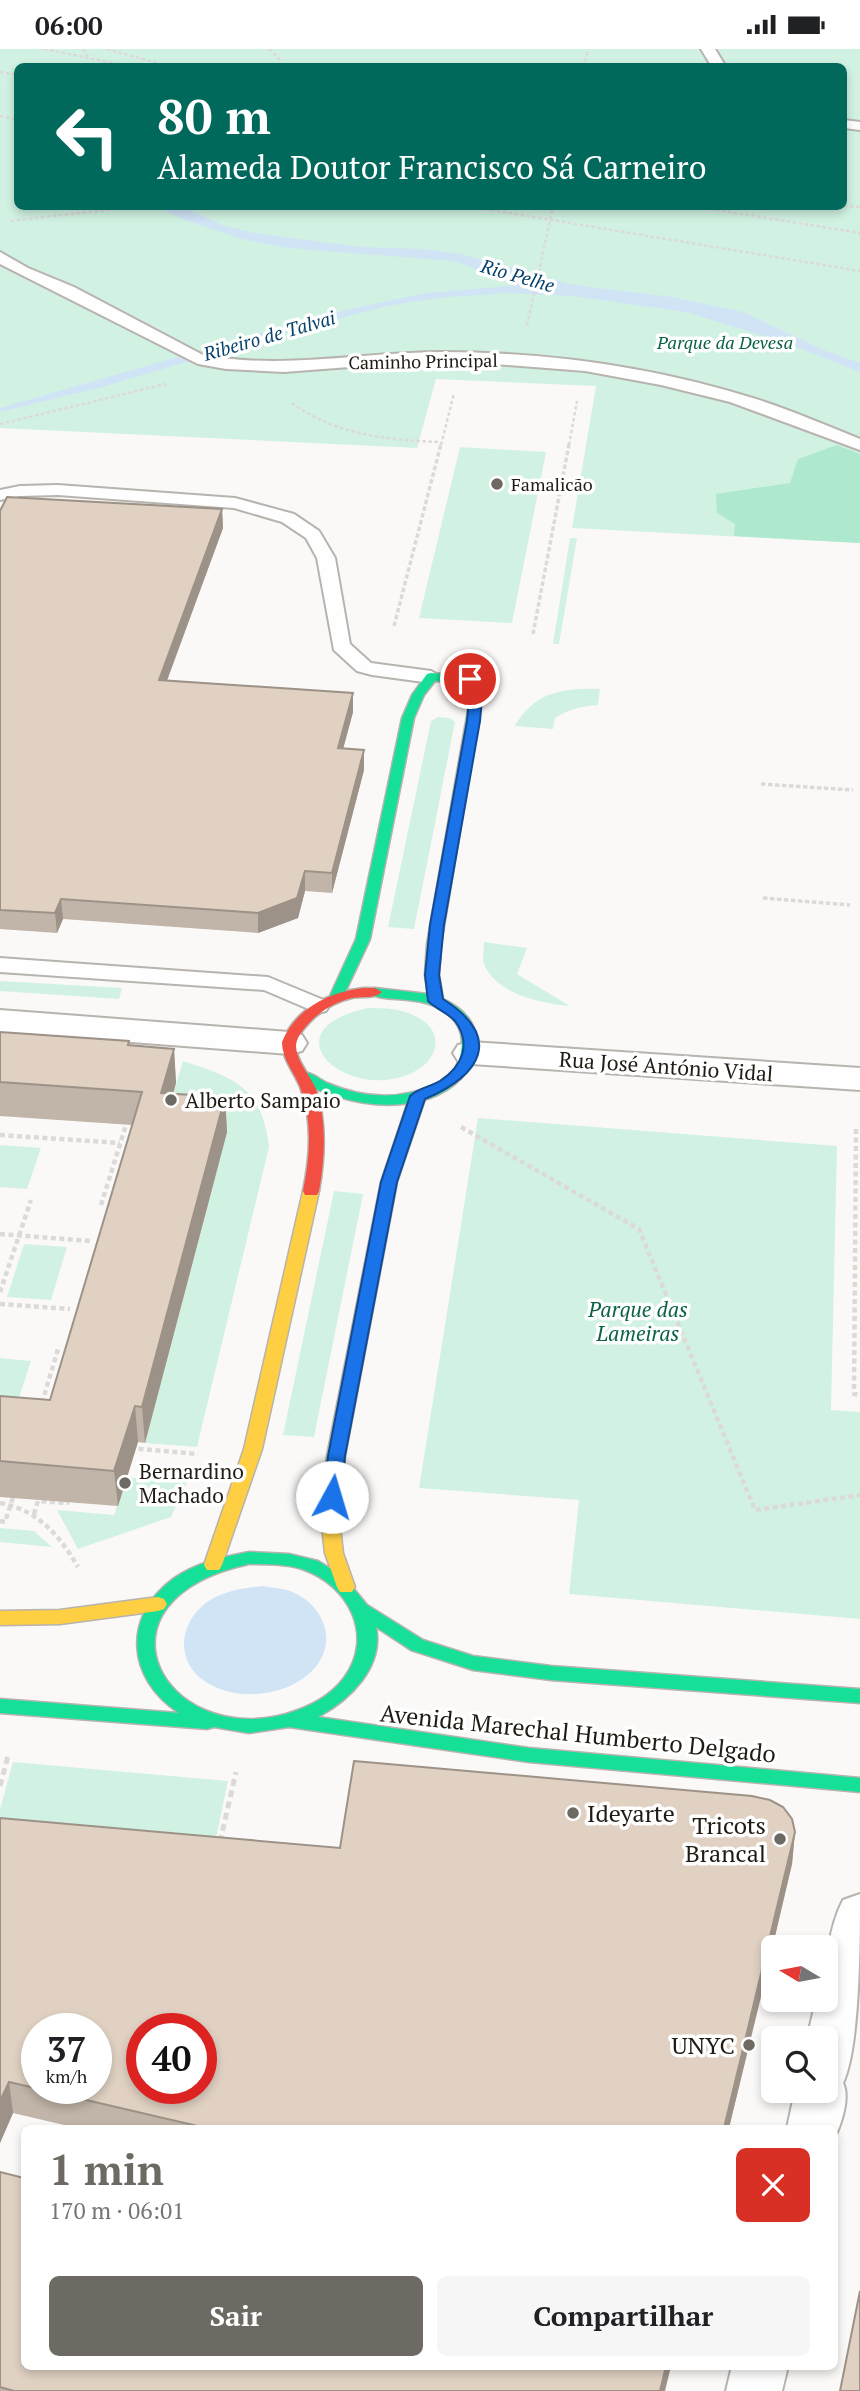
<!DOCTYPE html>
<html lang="pt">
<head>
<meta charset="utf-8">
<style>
  body { margin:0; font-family:"PT Serif",serif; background:#f6f6f6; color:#202124; height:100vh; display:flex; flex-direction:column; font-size:26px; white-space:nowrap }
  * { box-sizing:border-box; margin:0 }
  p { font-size:23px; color:#757577 }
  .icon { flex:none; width:38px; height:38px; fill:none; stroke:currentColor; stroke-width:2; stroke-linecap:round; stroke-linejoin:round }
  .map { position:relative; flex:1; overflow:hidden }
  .side { position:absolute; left:21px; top:2076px; width:817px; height:245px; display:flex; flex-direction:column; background:#fff; border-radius:10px; box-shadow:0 4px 10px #0003 }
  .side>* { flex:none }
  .banner { position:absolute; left:14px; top:14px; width:833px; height:147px; border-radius:10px; box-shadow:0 4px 10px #0003; background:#00695c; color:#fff; overflow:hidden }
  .needle { width:46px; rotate:280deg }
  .controls { position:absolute; left:761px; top:1886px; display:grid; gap:14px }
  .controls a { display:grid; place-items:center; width:77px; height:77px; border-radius:10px; background:#fff; box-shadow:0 4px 10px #0003; font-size:35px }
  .speed { position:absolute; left:21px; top:1964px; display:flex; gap:14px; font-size:35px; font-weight:700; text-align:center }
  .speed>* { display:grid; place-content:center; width:91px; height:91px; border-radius:50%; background:#fff; box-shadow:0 4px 10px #0003; line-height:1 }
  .speed small { font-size:18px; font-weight:400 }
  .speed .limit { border:10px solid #d22; background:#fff; color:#111 }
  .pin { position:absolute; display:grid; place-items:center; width:60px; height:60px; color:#fff; margin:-30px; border:4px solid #fff; border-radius:50%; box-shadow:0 2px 7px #0007 }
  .me { position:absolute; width:77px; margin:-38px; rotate:6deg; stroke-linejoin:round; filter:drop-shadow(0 0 5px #0008) }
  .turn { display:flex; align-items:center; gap:24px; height:147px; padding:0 28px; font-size:32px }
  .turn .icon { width:91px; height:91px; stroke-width:2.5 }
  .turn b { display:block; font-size:49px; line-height:60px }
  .round { display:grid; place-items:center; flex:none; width:74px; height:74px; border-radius:10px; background:#f6f6f6 }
  .overview { display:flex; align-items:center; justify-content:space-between; height:119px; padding:0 28px }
  h1 { font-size:42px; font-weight:600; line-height:52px; color:#6d6963 }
  .action { display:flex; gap:14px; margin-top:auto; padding:14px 28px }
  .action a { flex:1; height:80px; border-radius:10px; background:#6d6963; color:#fff; font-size:28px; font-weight:600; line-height:80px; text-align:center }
  .action a+a { background:#f6f6f6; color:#202124 }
  .status { display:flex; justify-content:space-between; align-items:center; height:49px; padding:0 35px; background:#fff; direction:ltr }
  .status svg { height:19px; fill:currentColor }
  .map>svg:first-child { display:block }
  .green { fill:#d1f2e2; fill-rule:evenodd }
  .forest { fill:#aee8cf }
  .water { fill:#d0e4f6 }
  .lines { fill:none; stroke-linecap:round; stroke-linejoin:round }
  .lane-casing { stroke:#b7b3ae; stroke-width:4 }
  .street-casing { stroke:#b7b3ae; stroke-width:4 }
  .fast-casing { stroke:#b7b3ae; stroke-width:3 }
  .slow-casing { stroke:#b7b3ae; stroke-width:3 }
  .jam-casing { stroke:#b7b3ae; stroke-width:3 }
  .path-far3 { stroke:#dcdad9; stroke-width:2.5; stroke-dasharray:3.5 2.5; stroke-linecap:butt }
  .path-far2 { stroke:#dcdad9; stroke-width:3.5; stroke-dasharray:4.5 2.5; stroke-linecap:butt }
  .path-far1 { stroke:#dcdad9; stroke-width:4.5; stroke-dasharray:5 3.5; stroke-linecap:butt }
  .path { stroke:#dcdad9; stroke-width:5; stroke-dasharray:7 4.5; stroke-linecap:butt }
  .lane { fill:#fefefe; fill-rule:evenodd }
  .street { fill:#fefefe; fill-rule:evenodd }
  .fast { fill:#16e098; fill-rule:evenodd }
  .slow { fill:#ffcf43; fill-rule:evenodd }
  .jam { fill:#f24e42; fill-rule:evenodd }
  .wall { fill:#c1b4a8 }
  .shaded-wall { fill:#9d9288 }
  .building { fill:#e0d1c3; stroke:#9d9288; stroke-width:2; fill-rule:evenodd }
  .route { fill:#1a73e8; stroke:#114b97; stroke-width:2 }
  .poi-dot { fill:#6d6963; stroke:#fff; stroke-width:2.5 }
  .labels { text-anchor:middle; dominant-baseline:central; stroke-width:7; stroke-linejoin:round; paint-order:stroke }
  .far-park-label { font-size:18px; font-style:italic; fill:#0b6246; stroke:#fff }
  .far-street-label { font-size:18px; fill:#211c13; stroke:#fff }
  .far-poi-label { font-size:18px; fill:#211c13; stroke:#fff; text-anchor:start }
  .far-water-label { font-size:19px; font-style:italic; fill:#08426b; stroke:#fff }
  .street-label { font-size:21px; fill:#211c13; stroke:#fff }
  .poi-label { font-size:21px; fill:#211c13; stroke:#fff; text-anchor:start }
  .park-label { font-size:21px; font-style:italic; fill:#0b6246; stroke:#fff }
  .near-street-label { font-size:24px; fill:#211c13; stroke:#fff }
  .near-poi-label { font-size:24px; fill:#211c13; stroke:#fff; text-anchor:end }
</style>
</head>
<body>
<div class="status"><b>06:00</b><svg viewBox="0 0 49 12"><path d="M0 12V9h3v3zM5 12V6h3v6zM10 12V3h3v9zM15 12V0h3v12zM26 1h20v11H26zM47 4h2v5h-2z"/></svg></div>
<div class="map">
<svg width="860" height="2342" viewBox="0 0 860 2342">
  <rect width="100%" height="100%" fill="#fbf9f7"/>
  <!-- green -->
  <g class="green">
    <path d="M0,0H860V494L572,479L596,337L436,330L417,399L0,379ZM18,18H844V158H18Z"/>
    <polygon points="460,398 546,403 512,574 419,569"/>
    <polygon points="570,489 577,489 559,595 553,595"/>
    <path d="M600,640L598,656C582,657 569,660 555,669L553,680L515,677C534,643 563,639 600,640Z"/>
    <polygon points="438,668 450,669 455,673 414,880 388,878 431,672"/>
    <path d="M484,893L527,899L517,925L570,957C541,954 497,946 484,915C482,909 484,900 484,893Z"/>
    <polygon points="0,932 122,939 119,950 0,942"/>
    <path d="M368,959C384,959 400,959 415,967C444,980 441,1009 414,1023C348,1056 264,981 368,959Z"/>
    <path d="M183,1012C235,1029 262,1038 269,1098L197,1398L145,1394L226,1083L167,1065Z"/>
    <polygon points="478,1069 837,1097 831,1361 860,1363 860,1570 569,1545 579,1451 419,1439"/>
    <polygon points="0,1096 41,1099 27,1140 0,1138"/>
    <polygon points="334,1142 363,1145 314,1388 283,1386"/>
    <polygon points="24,1195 67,1198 51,1251 7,1248"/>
    <polygon points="0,1309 31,1312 15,1361 0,1360"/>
    <polygon points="126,1428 187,1433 171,1468 78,1500 57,1461 114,1466"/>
    <polygon points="0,1479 34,1482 52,1498 0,1493"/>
    <polygon points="13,1713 228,1732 212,1808 0,1789 0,1760"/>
  </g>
  <!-- forest -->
  <polygon class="forest" points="837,396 860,405 860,494 734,487 735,475 717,464 716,445 790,434 798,410"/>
  <!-- water -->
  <g class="water">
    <polygon points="158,158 181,158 226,177 254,184 361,198 424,200 461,205 574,236 672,248 743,263 824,301 860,314 860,323 780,292 686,263 572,247 511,244 438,249 387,257 288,283 102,338 0,363 0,359 323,266 425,244 509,237 515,234 453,212 287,199 242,190 182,170"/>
    <path d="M263,1537C272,1539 282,1539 290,1542C325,1555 339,1595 312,1622C284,1650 228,1654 198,1627C173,1603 184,1566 212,1550C228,1541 246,1539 263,1537Z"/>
  </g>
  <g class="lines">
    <!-- lane casing -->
    <g class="lane-casing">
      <g id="lane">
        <polygon points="701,0 715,0 726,18 712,18"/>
        <polygon points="844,71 860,73 860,81 844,79"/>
        <path d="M0,203L28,219L74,238L203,306C283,321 361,303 441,303C547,303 655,318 756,350C791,361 825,376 860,390V401L730,353L661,336L585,322L469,313L402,314L284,323L226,320L198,315L0,215Z"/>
        <polygon points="58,436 235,449 294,465 319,482 335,509 350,595 371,614 431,622 441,628 431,634 372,626 357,622 334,601 317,509 306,489 282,473 234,459 58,446 20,447 0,451 0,441 20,437"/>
        <polygon points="0,909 268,928 326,952 329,957 326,962 318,964 264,941 0,923"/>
      </g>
    </g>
    <!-- street casing -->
    <g class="street-casing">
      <g id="street">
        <polygon points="0,961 289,983 302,986 307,994 302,1002 289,1005 0,983"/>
        <polygon points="471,993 860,1019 860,1041 471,1015 458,1012 453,1004 458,996"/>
        <path d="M860,1845C860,1892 860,1998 843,2034C850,2048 842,2073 835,2088V2079H787L795,2042H826V1990H807L816,1951H826C826,1916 827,1883 843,1851Z"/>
        <polygon points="732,2317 788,2317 782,2342 726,2342"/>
      </g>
    </g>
    <!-- fast casing -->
    <g class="fast-casing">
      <g id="fast">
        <path d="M431,624L473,627L482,650L441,895L439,926L443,950C498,975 480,1031 430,1049C400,1059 369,1057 339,1048C325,1044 306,1038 296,1027L298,1024C309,1021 317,1029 327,1034C362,1049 400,1052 435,1035C449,1028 459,1019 461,1003C463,990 462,980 452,969C427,942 381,956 368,943L375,939L428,945L425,926L427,895L470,650L464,633L435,632L424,646L414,669L370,890L341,952L336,953L329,949L356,890L402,669L412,646L427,625Z"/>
        <path d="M249,1503L289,1505L318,1512L344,1528L367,1556L423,1591L473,1607L551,1617L860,1640V1654L551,1631L473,1621L411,1601L376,1578C384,1618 350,1651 318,1668L529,1699L860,1729V1743L529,1713L289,1678L249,1684L214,1678L207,1680L0,1664V1650L179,1664C127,1630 122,1568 173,1530C195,1514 223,1508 249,1503ZM249,1515C266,1515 285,1515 302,1520C349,1536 375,1587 344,1629C330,1648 307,1659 286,1665C162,1699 83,1551 249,1515Z"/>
      </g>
    </g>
    <!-- slow casing -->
    <g class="slow-casing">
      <g id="slow">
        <polygon points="418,1042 426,1047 397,1133 345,1407 339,1469 343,1504 355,1538 352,1543 340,1543 337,1538 325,1504 321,1469 327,1407 381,1133 410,1047"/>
        <polygon points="311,1137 319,1142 262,1400 222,1516 219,1521 207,1521 204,1516 244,1400 303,1142"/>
        <polygon points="158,1548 164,1550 167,1555 164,1560 158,1562 60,1575 0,1576 0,1562 60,1561"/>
      </g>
    </g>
    <!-- jam casing -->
    <g class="jam-casing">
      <path id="jam" d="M363,939H375L382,943C375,950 362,947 352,949C338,952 324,960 314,969C307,976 297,986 296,996C296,1012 310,1026 316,1040C327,1073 325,1108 319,1142L317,1146H305L303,1142C310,1108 313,1072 300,1038C294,1023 282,1010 282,993C296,959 329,943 363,939Z"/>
    </g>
    <!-- path-far3 -->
    <g class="path-far3">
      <polyline points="44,0 134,18"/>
      <polyline points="83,0 88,7"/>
      <polyline points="107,0 171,18"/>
      <polyline points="269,0 279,10 281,18"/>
      <polyline points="584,18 588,0"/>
      <polyline points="0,23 18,26"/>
      <polyline points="0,67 18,71"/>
      <polyline points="844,157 860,158"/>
      <polyline points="473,158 860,222"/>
      <polyline points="698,158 860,184"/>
      <polyline points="11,172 132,158"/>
      <polyline points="527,276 553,158"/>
      <path d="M292,354C336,386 387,391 440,393"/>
      <polyline points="0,375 166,335"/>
      <polyline points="441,396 454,344"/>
      <polyline points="569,396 577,352"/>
    </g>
    <!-- path-far2 -->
    <g class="path-far2">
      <polyline points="394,577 441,395"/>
      <polyline points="533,585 569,395"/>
      <polyline points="761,735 853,741"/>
      <polyline points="763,849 850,856"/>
    </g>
    <!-- path-far1 -->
    <g class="path-far1">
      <polyline points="461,1078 639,1180 755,1461 860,1446"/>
      <polyline points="856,1080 854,1345 860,1346"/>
      <polyline points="0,1086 120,1094"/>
      <polyline points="101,1156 126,1076"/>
      <polyline points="0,1185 90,1192"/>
      <polyline points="0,1243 31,1151"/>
      <polyline points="0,1255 70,1260"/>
      <polyline points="42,1354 58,1300"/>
      <polyline points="130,1399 198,1405"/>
      <path d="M0,1454C38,1461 59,1486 78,1518"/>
      <polyline points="34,1465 38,1452 67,1454 68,1449"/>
      <polyline points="0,1472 5,1473 14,1445"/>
    </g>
    <!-- path -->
    <g class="path">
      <polyline points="0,1737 8,1707"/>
      <polyline points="220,1793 236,1723"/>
    </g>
    <!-- lane -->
    <use href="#lane" class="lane"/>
    <!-- street -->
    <use href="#street" class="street"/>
    <!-- fast -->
    <use href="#fast" class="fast"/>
    <!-- slow -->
    <use href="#slow" class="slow"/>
    <!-- jam -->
    <use href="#jam" class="jam"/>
  </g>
  <!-- wall -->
  <g class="wall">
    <polygon points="222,460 223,479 167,632 353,663 343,700 364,721 332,844 305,842 298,869 258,884 63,870 57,884 0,880 0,462"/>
    <polygon points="0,983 174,1000 176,1034 173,1045 225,1048 227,1083 145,1394 138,1393 118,1457 0,1448 0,1347 50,1351 132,1076 0,1067"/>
    <polygon points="0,1769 340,1799 795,1783 792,1815 729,2079 77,2079 13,2064 0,2094"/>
    <polygon points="0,2123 665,2342 0,2342"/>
  </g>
  <!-- shaded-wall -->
  <g class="shaded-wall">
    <polygon points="222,460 223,479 160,650 159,631"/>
    <polygon points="353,644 353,663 338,719 338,699"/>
    <polygon points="364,701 364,721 332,844 332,824"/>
    <polygon points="305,822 305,842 298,869 258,884 258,864"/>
    <polygon points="61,850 63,870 57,884 55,864"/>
    <polygon points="174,1000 176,1034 164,1078 161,1044"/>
    <polygon points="225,1048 227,1083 145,1394 142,1358"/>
    <polygon points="135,1357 138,1393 118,1457 114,1422"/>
    <polygon points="795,1783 792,1815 759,1956 729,2079 724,2079"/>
    <polygon points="9,2033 13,2064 0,2094 0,2052"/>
    <polygon points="666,2317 671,2317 665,2342 660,2342"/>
  </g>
  <!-- building -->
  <g class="building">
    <polygon points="7,448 222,460 159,631 353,644 338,699 364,701 332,824 305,822 297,849 258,864 61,850 55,864 0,861 0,462"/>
    <polygon points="0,983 129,992 128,996 174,1000 161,1044 225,1048 142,1358 135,1357 114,1422 0,1412 0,1347 50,1351 142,1043 0,1033"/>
    <path d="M354,1712L752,1747L770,1751L783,1758L792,1770L795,1783L724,2079H206L9,2033L0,2052V1769L340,1799ZM37,1979H96V2039H37ZM142,1979H201V2039H142Z"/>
    <polygon points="0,2123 24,2129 24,2317 666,2317 660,2342 14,2342 0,2338"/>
    <polygon points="860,2242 860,2342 840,2342"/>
  </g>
  <!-- route -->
  <path class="route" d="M470,626L476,630L482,650L480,672L444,876L439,926L443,950C504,989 481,1026 425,1050L397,1133L345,1407L341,1448L338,1453H326L323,1448L328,1407L381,1133L410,1047C418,1039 430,1038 440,1032C462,1018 472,995 455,972C448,964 436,960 428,952L425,926L430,876L467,672L469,650L463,630Z"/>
  <!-- markers -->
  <g class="poi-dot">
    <circle cx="497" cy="435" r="7"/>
    <circle cx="171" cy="1051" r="7"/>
    <circle cx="125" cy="1434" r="7"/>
    <circle cx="573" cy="1764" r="7"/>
    <circle cx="780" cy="1790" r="7"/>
    <circle cx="749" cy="1996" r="7"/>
  </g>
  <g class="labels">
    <!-- far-park labels -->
    <g class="far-park-label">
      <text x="725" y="293">Parque da Devesa</text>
    </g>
    <!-- far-street labels -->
    <g class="far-street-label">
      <text transform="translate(423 312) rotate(-1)">Caminho Principal</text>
    </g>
    <!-- far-poi labels -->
    <g class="far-poi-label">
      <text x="511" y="435">Famalicão</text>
    </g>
    <!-- far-water labels -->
    <g class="far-water-label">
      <text transform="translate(518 226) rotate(16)">Rio Pelhe</text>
      <text transform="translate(269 286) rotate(-16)">Ribeiro de Talvai</text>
    </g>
    <!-- street labels -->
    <g class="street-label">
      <text transform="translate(666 1017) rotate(4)">Rua José António Vidal</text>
    </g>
    <!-- poi labels -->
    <g class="poi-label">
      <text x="185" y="1051">Alberto Sampaio</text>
      <text x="139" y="1422">Bernardino<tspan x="139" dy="24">Machado</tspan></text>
    </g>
    <!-- park labels -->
    <g class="park-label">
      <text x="638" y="1260">Parque das<tspan x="638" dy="24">Lameiras</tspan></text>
    </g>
    <!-- near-street labels -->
    <g class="near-street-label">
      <text transform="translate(578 1684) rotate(6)">Avenida Marechal Humberto Delgado</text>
    </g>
    <!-- near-poi labels -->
    <g class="near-poi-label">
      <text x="587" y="1764" text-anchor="start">Ideyarte</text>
      <text x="766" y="1776">Tricots<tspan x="766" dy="28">Brancal</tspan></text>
      <text x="735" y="1996">UNYC</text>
    </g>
  </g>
</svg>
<div class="controls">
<a><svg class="needle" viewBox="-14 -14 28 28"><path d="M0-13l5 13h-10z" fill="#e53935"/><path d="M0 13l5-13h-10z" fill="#757577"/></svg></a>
<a><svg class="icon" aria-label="search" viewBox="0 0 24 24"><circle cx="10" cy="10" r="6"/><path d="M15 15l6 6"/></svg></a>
</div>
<div class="speed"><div>37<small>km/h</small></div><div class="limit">40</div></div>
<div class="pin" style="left:470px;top:630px;background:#d93025"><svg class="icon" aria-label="arrive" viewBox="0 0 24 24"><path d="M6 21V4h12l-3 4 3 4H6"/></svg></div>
<svg class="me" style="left:332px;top:1448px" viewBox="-20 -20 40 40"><circle r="19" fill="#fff"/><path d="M0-13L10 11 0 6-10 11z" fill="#1a73e8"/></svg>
<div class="banner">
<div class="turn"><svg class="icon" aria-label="left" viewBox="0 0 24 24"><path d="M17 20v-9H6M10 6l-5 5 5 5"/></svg><div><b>80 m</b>Alameda Doutor Francisco Sá Carneiro</div></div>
</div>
<section class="side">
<div class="overview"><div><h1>1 min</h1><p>170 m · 06:01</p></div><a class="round" style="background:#d93025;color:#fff"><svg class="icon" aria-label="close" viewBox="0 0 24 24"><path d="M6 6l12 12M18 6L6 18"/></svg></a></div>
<div class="action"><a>Sair</a><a>Compartilhar</a></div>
</section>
</div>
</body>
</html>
